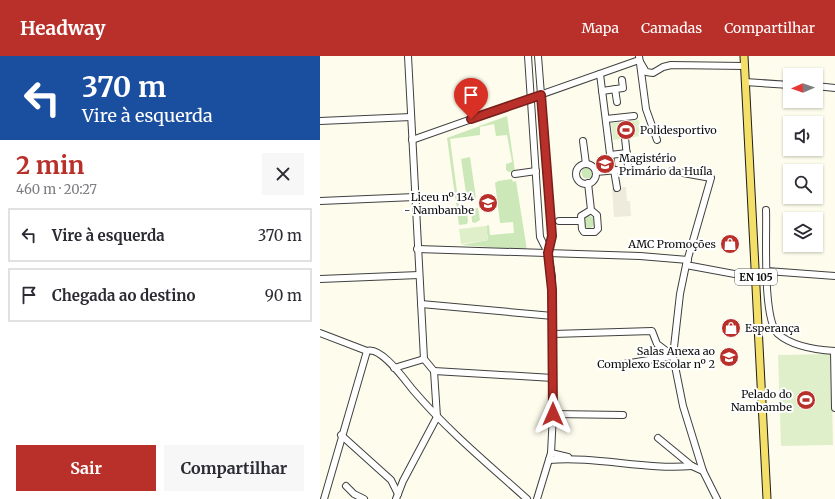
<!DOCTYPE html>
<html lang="pt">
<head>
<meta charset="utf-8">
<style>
  body { margin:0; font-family:Merriweather,serif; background:#f7f7f7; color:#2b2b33; height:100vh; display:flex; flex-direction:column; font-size:15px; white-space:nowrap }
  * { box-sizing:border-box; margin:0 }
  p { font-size:13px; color:#7c7c81 }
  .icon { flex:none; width:22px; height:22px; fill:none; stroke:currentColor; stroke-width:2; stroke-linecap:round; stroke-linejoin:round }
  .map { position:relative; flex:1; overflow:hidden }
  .sheet { display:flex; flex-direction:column; background:#fff; width:320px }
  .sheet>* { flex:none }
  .guide { background:#1a4fa0; color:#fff; overflow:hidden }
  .needle { width:26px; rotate:268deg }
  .buttons { position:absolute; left:463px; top:12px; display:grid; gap:8px }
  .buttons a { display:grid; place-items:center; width:40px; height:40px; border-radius:0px; background:#fff; box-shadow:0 1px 3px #0004; font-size:20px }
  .pin { position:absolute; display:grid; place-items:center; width:34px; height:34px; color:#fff; margin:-41px -17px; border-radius:50% 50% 50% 0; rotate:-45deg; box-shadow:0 0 4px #0007 }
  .pin .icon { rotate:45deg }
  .me { position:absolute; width:44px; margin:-22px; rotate:0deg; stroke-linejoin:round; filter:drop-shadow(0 0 3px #0008) }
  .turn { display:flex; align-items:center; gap:14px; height:84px; padding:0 16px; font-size:18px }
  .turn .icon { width:52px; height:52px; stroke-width:2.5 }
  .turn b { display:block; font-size:28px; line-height:34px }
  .round { display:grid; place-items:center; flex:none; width:42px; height:42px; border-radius:0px; background:#f7f7f7 }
  .overview { display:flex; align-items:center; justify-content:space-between; height:68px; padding:0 16px }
  h1 { font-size:24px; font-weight:700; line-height:30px; color:#b83029 }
  .action { display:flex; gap:8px; margin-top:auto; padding:8px 16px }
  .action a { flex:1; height:46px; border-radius:0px; background:#b83029; color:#fff; font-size:16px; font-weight:700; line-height:46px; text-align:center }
  .action a+a { background:#f7f7f7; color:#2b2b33 }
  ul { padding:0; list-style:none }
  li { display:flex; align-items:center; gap:12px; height:54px; margin:0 8px 6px; padding:0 8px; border:2px solid #e1e1e2; border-radius:0px }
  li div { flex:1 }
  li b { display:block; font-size:15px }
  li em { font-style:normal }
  header { display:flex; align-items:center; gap:24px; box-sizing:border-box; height:56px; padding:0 20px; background:#b83029; color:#fff }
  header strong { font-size:19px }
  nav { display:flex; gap:22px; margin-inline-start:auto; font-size:14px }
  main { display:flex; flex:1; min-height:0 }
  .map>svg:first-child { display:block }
  .green { fill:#cce8b8 }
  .pitch { fill:#dfefca }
  .plaza { fill:#eeebdd }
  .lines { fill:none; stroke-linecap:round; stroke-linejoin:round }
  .minor-casing { stroke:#404040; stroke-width:8 }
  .major-casing { stroke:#1e1e1e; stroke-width:9 }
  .minor { stroke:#fff; stroke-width:6 }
  .major { stroke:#f4df68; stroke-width:7 }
  .route-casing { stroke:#781f1b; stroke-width:10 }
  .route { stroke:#b83029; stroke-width:7 }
  .labels { text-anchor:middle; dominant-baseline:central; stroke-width:4; stroke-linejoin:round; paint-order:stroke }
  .shield { fill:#fff; stroke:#565656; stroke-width:1 }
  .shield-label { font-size:10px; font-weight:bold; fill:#0d0d0d }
  .poi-label { font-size:11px; fill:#0d0d0d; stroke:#fff; text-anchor:end }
</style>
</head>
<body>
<header>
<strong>Headway</strong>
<nav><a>Mapa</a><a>Camadas</a><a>Compartilhar</a></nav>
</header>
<main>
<section class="sheet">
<div class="guide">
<div class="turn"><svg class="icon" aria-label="left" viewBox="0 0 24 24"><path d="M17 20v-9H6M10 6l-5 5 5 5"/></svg><div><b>370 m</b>Vire à esquerda</div></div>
</div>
<div class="overview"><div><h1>2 min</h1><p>460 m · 20:27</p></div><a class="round"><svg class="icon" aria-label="close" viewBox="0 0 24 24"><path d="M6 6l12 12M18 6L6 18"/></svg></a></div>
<ul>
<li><svg class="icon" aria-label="left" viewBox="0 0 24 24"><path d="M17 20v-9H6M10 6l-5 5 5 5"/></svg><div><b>Vire à esquerda</b></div><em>370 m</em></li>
<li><svg class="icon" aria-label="arrive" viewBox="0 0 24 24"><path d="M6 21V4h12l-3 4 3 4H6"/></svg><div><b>Chegada ao destino</b></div><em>90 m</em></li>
</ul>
<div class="action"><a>Sair</a><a>Compartilhar</a></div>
</section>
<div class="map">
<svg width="515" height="443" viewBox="0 0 515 443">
  <rect width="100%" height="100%" fill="#fefded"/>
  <!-- green -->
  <g class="green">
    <polygon points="187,60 195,115 189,116 186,114 186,108 192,106 187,79 176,80 174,68 160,71 160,79 130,83 140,158 147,157 148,165 147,168 139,169 127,82"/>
    <polygon points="150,101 156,142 147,144 141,103"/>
    <circle cx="267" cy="117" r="5.5"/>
    <polygon points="192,123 193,126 196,125 207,194 141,189 168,184 166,170 169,169 170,179 194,177 193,166 180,167 175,127 178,125"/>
    <polygon points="158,152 160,164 155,167 152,166 151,153"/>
    <circle cx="269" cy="166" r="6"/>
  </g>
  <!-- pitch -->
  <g class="pitch">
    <polygon points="319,64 321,80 293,84 291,67"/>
    <polygon points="166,170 168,184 141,188 139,173"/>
    <polygon points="511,298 513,389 461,390 458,299"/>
  </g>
  <!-- plaza -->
  <polygon class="plaza" points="306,131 307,145 310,145 311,160 294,161 292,132"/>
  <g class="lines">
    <!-- minor casing -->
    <g class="minor-casing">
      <g id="minor">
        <polyline points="88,0 104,303"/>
        <polyline points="208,0 220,181 228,197"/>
        <polyline points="319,0 326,53 337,84"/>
        <polyline points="319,4 326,16 333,17 343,11 351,9 424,10"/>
        <polyline points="280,18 292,114"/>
        <polyline points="425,26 470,29"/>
        <polyline points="496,30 515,32"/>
        <polyline points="295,33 297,46"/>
        <polyline points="282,35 303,32 302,24"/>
        <polyline points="286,63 314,60"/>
        <polyline points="0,65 91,61"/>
        <polyline points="305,82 308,110"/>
        <polyline points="92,84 319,4"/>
        <polyline points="263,85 266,108"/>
        <polyline points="290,99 307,97"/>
        <circle cx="266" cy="118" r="10"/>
        <polyline points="294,114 297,132"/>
        <polyline points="352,115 391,122 366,209 360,238 353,300 363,350 383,415 397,443"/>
        <polyline points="276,116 298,114"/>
        <polyline points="195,118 216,115"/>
        <polyline points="268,127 271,154 277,159 278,173 275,176 264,176 262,173 261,160 271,154"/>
        <polyline points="0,145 95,141"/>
        <path d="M446,154C447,177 442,263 458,278C472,290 497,294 515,295"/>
        <polyline points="239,165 261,165"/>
        <polyline points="97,193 320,200 368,204"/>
        <polyline points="366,209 447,224"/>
        <polyline points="447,215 515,220"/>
        <polyline points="0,223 99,219"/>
        <polyline points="101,248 233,260"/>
        <polyline points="0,277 47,295"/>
        <polyline points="233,278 332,275 337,288 353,300"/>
        <polyline points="514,295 515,352"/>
        <polyline points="298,309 353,300"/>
        <polyline points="74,312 104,303 114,315 117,361 83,425 76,443"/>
        <polyline points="114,315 233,322"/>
        <polyline points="233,358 303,359"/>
        <polyline points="21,379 71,424 78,438"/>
        <polyline points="338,382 372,410 383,415"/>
        <polyline points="231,397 248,401"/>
        <path d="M229,404C277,400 324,414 372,410"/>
        <polyline points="26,430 34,438 44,443"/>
        <path d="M4,443L47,295C61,290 84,323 93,334C127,374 168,408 207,443"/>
        <polyline points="217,443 231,397 233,358 233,260 232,221 228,197 232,180 218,0"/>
      </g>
    </g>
    <!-- major casing -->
    <g class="major-casing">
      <polyline id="major" points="424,0 447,443"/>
    </g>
    <!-- minor -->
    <use href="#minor" class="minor"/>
    <!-- major -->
    <use href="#major" class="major"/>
  </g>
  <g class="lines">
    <!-- route casing -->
    <g class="route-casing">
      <polyline id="route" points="151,63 221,39 232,180 228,197 232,234 233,358"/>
    </g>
    <!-- route -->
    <use href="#route" class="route"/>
  </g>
  <!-- icons -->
  <defs>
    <g id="stadium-disc" transform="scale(1)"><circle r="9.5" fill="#b83029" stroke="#fff"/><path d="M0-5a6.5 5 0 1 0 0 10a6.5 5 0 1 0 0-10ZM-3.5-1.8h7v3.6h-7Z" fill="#fff"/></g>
    <g id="school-disc" transform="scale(1)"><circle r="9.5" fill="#b83029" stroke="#fff"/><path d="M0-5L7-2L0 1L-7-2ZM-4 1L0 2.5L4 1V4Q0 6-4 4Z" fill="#fff"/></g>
    <g id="shop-disc" transform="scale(1)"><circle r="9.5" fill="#b83029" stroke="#fff"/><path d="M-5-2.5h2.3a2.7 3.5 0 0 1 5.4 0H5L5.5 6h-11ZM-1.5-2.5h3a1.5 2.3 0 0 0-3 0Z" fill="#fff"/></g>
  </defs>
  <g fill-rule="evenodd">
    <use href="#stadium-disc" x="306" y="74"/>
    <use href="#school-disc" x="285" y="108"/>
    <use href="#school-disc" x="168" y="147"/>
    <use href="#shop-disc" x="410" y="188"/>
    <use href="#shop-disc" x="411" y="272"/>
    <use href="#school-disc" x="409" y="301"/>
    <use href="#stadium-disc" x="486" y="344"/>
  </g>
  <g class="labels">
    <!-- shield labels -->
    <rect class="shield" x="415" y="213" width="42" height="16" rx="3"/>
    <g class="shield-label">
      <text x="436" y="221">EN 105</text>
    </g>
    <!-- poi labels -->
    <g class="poi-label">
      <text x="320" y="74" text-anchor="start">Polidesportivo</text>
      <text x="299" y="102" text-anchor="start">Magistério<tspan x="299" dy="13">Primário da Huíla</tspan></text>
      <text x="154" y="141">Liceu nº 134<tspan x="154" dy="13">- Nambambe</tspan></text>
      <text x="396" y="188">AMC Promoções</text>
      <text x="425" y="272" text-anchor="start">Esperança</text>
      <text x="395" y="295">Salas Anexa ao<tspan x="395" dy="13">Complexo Escolar nº 2</tspan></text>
      <text x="472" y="338">Pelado do<tspan x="472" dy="13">Nambambe</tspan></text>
    </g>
  </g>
</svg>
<div class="buttons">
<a><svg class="needle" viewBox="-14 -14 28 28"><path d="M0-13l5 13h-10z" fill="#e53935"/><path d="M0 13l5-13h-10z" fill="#7c7c81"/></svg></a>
<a><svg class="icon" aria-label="sound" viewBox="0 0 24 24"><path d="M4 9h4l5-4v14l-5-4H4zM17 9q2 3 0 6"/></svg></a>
<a><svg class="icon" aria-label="search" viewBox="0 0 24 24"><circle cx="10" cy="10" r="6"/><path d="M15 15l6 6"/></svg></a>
<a><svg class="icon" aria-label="layers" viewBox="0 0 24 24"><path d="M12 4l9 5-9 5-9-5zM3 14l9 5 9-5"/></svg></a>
</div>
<div class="pin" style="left:151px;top:63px;background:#d93025"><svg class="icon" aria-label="arrive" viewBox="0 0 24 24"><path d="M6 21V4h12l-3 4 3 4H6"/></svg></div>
<svg class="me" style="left:233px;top:358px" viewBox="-20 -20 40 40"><path d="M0-17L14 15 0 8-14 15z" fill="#b83029" stroke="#fff" stroke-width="4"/></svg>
</div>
</main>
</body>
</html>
